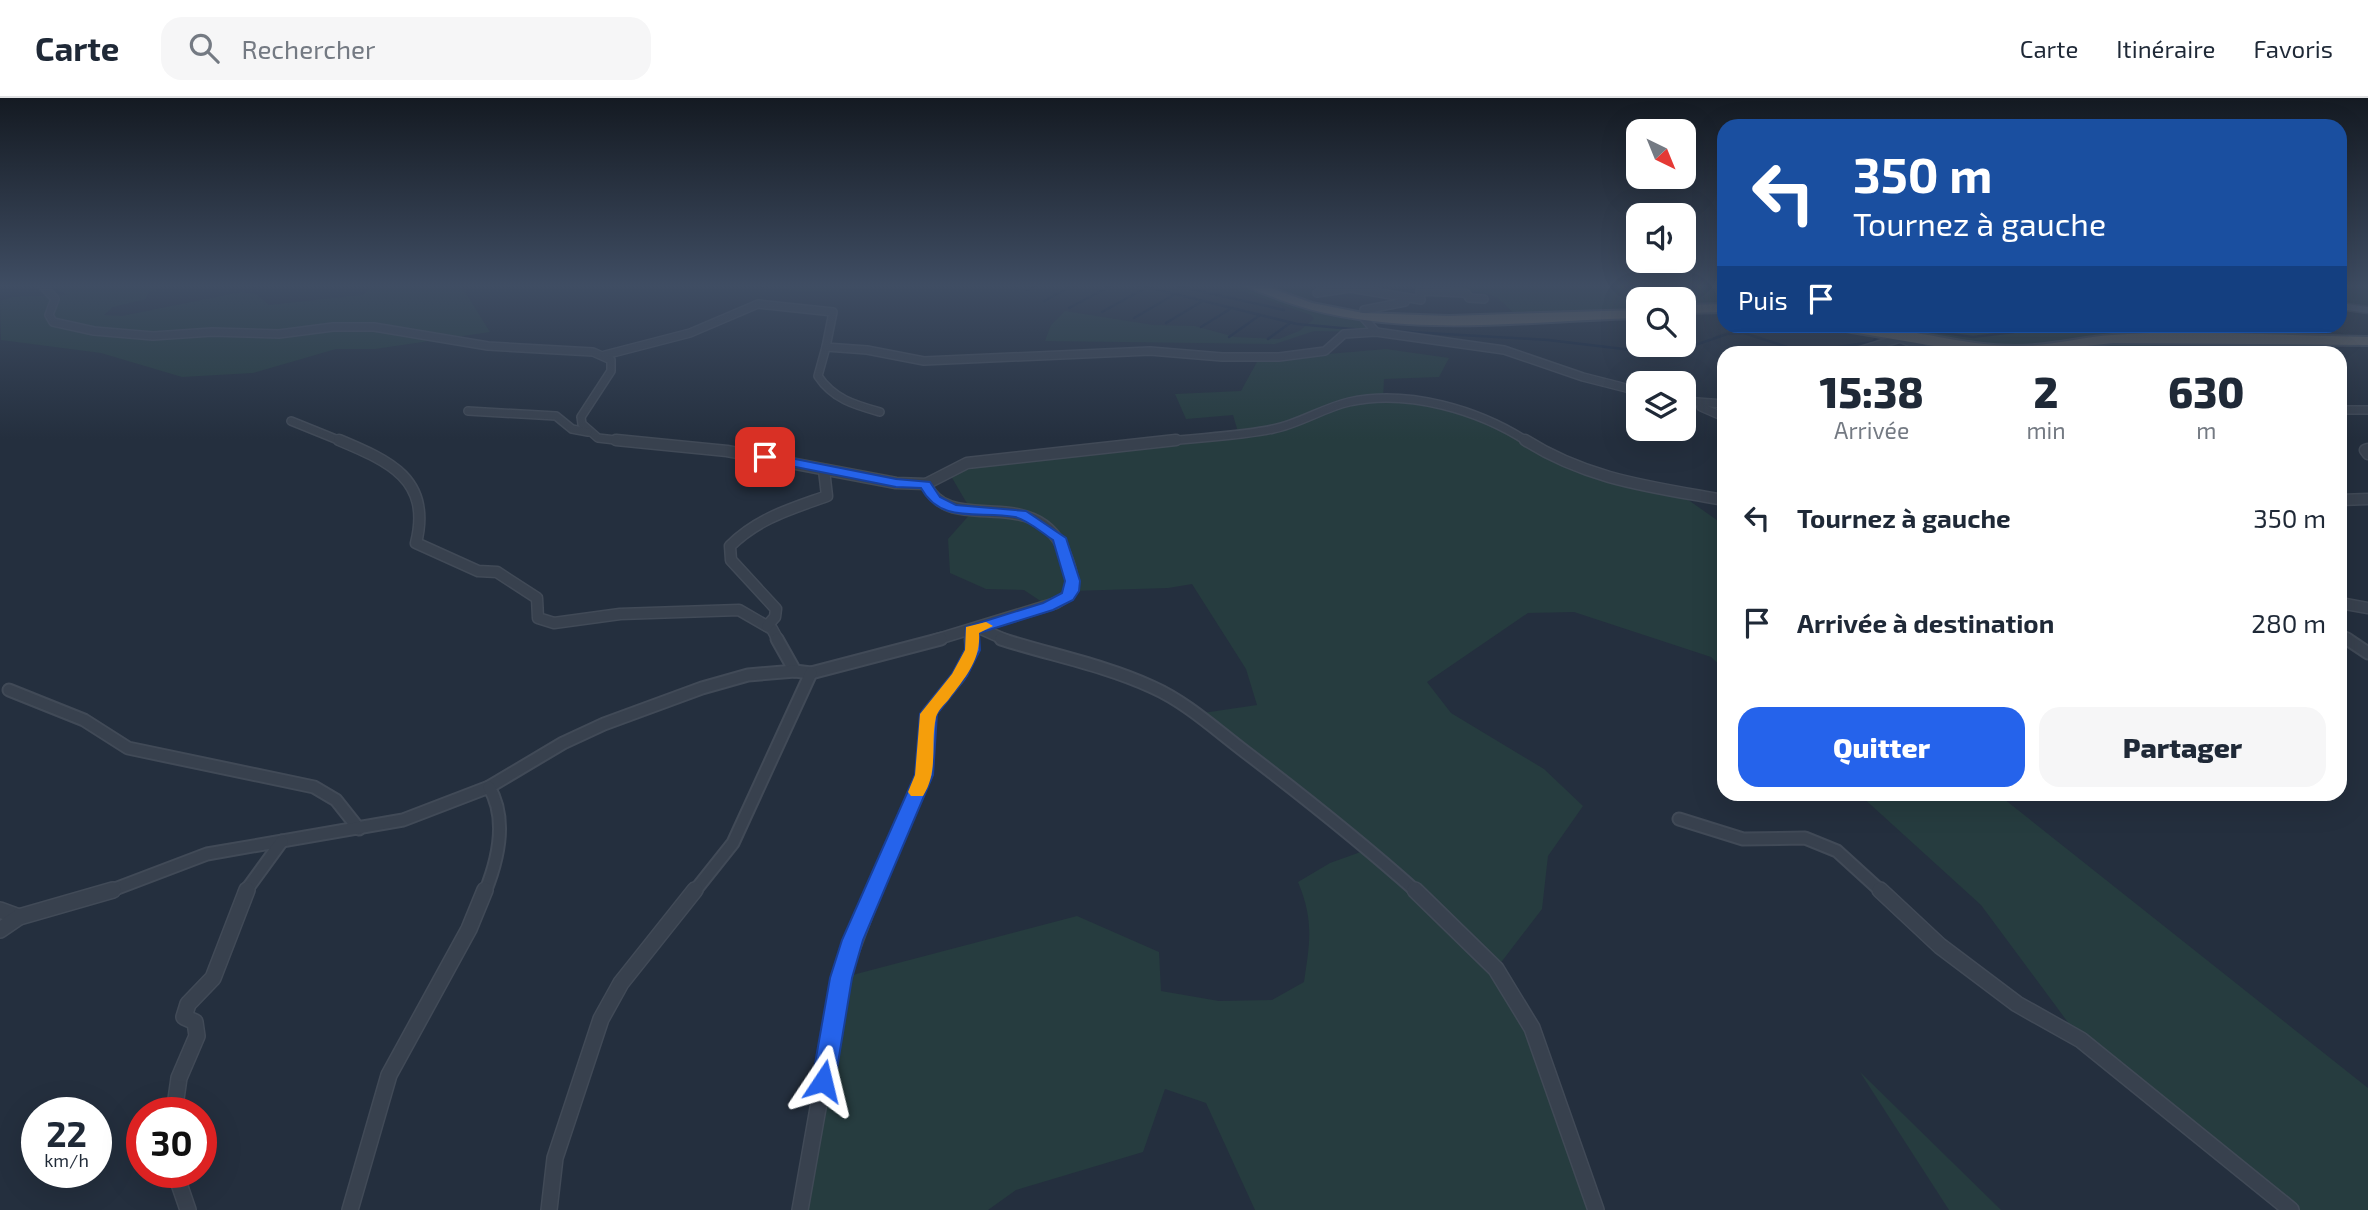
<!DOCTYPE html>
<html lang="fr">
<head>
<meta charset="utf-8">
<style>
  body { margin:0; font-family:"Exo 2",sans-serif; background:#f6f6f7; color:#1f2937; height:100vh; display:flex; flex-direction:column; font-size:26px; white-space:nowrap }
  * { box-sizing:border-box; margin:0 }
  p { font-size:23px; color:#747a83 }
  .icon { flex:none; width:38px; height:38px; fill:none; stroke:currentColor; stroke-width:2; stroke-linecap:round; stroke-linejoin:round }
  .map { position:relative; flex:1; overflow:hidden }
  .side { position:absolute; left:1717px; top:248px; width:630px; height:455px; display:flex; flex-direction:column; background:#fff; border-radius:21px; box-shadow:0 7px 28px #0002 }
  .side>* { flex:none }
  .top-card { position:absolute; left:1717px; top:21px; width:630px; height:214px; border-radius:21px; box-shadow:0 7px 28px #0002; background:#1a4fa0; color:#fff; overflow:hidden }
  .needle { width:46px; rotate:137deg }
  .controls { position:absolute; left:1626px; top:21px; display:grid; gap:14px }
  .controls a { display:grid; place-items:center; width:70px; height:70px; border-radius:14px; background:#fff; box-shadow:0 7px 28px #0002; font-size:35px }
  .speed { position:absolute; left:21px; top:999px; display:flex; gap:14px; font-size:35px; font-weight:700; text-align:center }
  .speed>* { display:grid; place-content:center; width:91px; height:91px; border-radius:50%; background:#fff; box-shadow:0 7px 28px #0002; line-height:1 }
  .speed small { font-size:18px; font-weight:400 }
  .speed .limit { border:10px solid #d22; background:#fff; color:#111 }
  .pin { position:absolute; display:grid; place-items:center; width:60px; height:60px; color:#fff; margin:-30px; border-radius:14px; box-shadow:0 4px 10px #0006 }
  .me { position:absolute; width:77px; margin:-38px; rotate:10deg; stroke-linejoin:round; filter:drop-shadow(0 0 5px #0008) }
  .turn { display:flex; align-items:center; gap:24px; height:147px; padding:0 21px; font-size:32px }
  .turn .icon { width:91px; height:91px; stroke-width:2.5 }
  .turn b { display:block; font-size:49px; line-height:60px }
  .then { display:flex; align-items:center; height:66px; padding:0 21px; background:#0003; gap:14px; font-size:26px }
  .eta { display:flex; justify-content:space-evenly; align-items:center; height:119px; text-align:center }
  .eta b { font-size:42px; font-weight:800; line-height:49px }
  .action { display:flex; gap:14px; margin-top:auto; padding:14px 21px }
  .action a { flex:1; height:80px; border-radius:21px; background:#2563eb; color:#fff; font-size:28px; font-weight:800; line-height:80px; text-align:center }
  .action a+a { background:#f6f6f7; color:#1f2937 }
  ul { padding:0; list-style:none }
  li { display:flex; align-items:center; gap:21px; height:105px; padding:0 21px }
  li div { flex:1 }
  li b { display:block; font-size:26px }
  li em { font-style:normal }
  header { display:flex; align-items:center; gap:42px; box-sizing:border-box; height:98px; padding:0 35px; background:#fff; border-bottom:2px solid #e0e1e3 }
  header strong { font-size:33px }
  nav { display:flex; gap:38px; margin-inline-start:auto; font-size:24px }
  .search { width:490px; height:63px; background:#f6f6f7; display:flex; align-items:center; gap:18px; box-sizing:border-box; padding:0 24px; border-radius:21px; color:#747a83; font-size:26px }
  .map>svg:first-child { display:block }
  .green { fill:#263c3f }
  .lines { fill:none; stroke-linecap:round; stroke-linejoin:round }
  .stream { stroke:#17263c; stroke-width:2.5 }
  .minor-far3-casing { stroke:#414a57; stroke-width:10 }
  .minor-far2-casing { stroke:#414a57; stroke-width:13 }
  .minor-far1-casing { stroke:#414a57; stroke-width:15 }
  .minor-casing { stroke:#414a57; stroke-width:18 }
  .primary-casing { stroke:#414a57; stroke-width:3 }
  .trunk-casing { stroke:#434c59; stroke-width:4 }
  .minor-far3 { stroke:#38414e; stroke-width:7 }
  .minor-far2 { stroke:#38414e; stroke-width:10 }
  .minor-far1 { stroke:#38414e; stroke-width:11 }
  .minor { stroke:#38414e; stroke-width:15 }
  .primary { fill:#56606e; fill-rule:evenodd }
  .trunk { fill:#656462; fill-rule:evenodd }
  .route { fill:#2563eb; stroke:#184099; stroke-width:2 }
  .slow { fill:#f59e0b }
</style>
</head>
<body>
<header>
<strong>Carte</strong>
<div class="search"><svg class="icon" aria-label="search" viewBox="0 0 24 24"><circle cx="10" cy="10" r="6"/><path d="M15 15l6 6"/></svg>Rechercher</div>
<nav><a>Carte</a><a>Itinéraire</a><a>Favoris</a></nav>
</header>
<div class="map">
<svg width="2368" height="1112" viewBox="0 0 2368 1112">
  <rect width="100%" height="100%" fill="#242f3e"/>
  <!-- green -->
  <g class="green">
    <polygon points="47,186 170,186 149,194 146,201 113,209 104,217 122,218 241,194 256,196 269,207 362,197 375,186 468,186 462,189 490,234 375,251 336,251 253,275 182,279 101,255 1,242 0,203 13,199 67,197"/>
    <polygon points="763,186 926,186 803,194"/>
    <polygon points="1222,186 1311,186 1309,208 1363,219 1376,234 1314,233 1275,246 1045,243 1051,227 1065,213 1153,227 1195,228 1235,239 1279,241 1299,233 1314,221 1311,217"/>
    <path d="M1403,186H1724V210L1684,211V201H1638V216L1518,219C1511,213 1504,205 1497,200C1475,187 1431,198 1403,186Z"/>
    <polygon points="2340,186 2368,186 2368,212 2340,208"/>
    <polygon points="1862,228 2248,228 2307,240 2165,240 2147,250 2147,256 1936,256 1902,241 1851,229"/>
    <path d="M1386,251L1449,260L1439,279L1384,281L1383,301L1418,303L1478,316L1555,361L1677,394L1724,427V571L1711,559L1574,514L1528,515L1427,584L1451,615L1544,671L1583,708L1548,758L1542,811L1496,871L1532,930L1596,1112H1255L1206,1005L1165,991L1143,1054L1016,1092L988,1112H800L841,880L1077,818L1159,854L1161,893L1219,903L1272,902L1304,884C1310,844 1314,822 1298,784L1330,765L1369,751L1196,616L1257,607L1246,571L1192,486L1168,490L1072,493L1048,508L1024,492L986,491L950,475L948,441L972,414L948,373L967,365L1238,334L1233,317L1186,321L1175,296L1241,293L1258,262Z"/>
    <polygon points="1860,697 1999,697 2368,990 2368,1112 2291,1112 2081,942 1981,807"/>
    <polygon points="1860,974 2001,1112 1949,1112"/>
  </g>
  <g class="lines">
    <!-- stream -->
    <g class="stream">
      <polyline points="1134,186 1297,226 1363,232"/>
      <polyline points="1168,186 1284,212"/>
      <polyline points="1026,192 1037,186"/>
      <polyline points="1044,203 1076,186"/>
      <polyline points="1069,210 1114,186"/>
      <polyline points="1102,214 1147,189"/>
      <polyline points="1134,220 1175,196"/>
      <polyline points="1166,225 1201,204"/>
      <polyline points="1201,229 1230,211"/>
      <polyline points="1375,232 1548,242 1657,255 1675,254 1727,236 1744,235 1803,254 1872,244 1880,237"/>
      <polyline points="1887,232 1907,230 1973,239 2014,234 2014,228"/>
      <polyline points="1229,239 1260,217"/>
      <polyline points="1268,241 1290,225"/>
    </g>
    <!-- minor-far3 casing -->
    <g class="minor-far3-casing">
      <g id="minor-far3">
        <polyline points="41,186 55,201 49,217 53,224 94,233 153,238 212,234 279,236 333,229 374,229 488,248 593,254 611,262 611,273 581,319 582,326 598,340 633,344"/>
        <polyline points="1317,195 1350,190 1421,202 1420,193 1466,195 1469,200 1484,201"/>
        <polyline points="1376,234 1363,219 1364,212 1405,204"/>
        <polyline points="1902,241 1936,256"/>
        <path d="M826,249L818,278C833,301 855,307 880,314"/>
        <polyline points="1849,256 1904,239"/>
        <polyline points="605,257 690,235 758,206 833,214 826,249 867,252 924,263 1150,253 1222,259 1279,259 1325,253 1344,236 1376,234 1504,252 1583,279 1638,293"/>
        <polyline points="1684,303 1724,306"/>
        <polyline points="1701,309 1724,319"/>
        <polyline points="2340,312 2368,312"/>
        <polyline points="468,313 556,318 572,331 588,334"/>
        <polyline points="291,323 343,344"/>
        <path d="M1161,344C1197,339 1236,339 1273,331C1299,326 1323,310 1349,304C1408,291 1479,312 1528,344"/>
      </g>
    </g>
    <!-- minor-far2 casing -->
    <g class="minor-far2-casing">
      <g id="minor-far2">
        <path d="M339,342C389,363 432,381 416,445L478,473L497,474L537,500L538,520L554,525L620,516L739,512L772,531L778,542"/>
        <polyline points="616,342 727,353 896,385 926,386"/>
        <path d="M1525,342C1588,382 1652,389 1724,402"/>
        <polyline points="2368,351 2365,352 2368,356"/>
        <polyline points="2340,402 2368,401"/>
        <polyline points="2340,505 2368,510"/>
        <path d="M767,528L775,519L776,511L731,462L730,448C758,420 791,411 827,398L824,372"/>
        <polyline points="979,530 1006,542"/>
        <polyline points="971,532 972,542"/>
        <polyline points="2340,536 2349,542"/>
        <path d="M935,542L1056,505L1069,497C1075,485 1072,473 1067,460C1038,380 950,441 926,386L967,365L1176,342"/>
      </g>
    </g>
    <!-- minor-far1 casing -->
    <g class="minor-far1-casing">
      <g id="minor-far1">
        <polyline points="777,541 795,573"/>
        <path d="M1001,541C1051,557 1104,567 1152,589C1186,604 1215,631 1244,653C1303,698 1361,744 1417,794"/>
        <polyline points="2347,541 2368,555"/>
        <polyline points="9,592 84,622 128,650 314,689 336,702 359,731"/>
        <polyline points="1679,721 1743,741 1805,740 1837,753 1882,794"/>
        <polyline points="107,794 207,756 403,722 489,689 563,645 604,626 702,590 748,577 795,573 811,575 941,541"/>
        <polyline points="245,794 282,743"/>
        <path d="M485,794C498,762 508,721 489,689"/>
        <polyline points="694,794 733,745 811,575"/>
        <polyline points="874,794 924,677 928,616 959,578 972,552 971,541"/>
      </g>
    </g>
    <!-- minor casing -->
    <g class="minor-casing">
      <g id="minor">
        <polyline points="1415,792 1496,871 1532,930 1596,1112"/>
        <polyline points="1880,792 1940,848 2017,906 2081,942 2291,1112"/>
        <polyline points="0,812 19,819"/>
        <polyline points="0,832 19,819 113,792"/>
        <polyline points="174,1015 179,980 197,938 195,924 184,919 188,906 213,880 247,792"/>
        <polyline points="175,1074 188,1112"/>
        <polyline points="350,1112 389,977 469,831 485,792"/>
        <polyline points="549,1112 555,1060 601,921 621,885 695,792"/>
        <polyline points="800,1112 841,880 874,792"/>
      </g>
    </g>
    <!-- primary casing -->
    <g class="primary-casing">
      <polygon id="primary" points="2340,205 2368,209 2368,215 2340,211"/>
    </g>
    <!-- trunk casing -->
    <g class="trunk-casing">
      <g id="trunk">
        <path d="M1244,186H1260L1312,205L1363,215L1449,218L1638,212V220C1520,223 1390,243 1278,201C1267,196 1253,193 1244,186Z"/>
        <polygon points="1724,206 1724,214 1684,215 1684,207"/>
        <path d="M1834,228C1889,223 1959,249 2018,248C2050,248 2081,239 2113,237C2197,231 2284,238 2368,239V247L2113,245L2013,256L1940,249L1840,232Z"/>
      </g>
    </g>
    <!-- minor-far3 -->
    <use href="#minor-far3" class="minor-far3"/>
    <!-- minor-far2 -->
    <use href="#minor-far2" class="minor-far2"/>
    <!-- minor-far1 -->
    <use href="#minor-far1" class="minor-far1"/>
    <!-- minor -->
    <use href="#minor" class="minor"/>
    <!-- primary -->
    <use href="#primary" class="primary"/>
    <!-- trunk -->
    <use href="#trunk" class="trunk"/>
  </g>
  <!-- sky -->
  <linearGradient id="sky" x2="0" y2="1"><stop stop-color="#141a22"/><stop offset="0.55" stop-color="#3f4d63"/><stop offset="1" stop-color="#3f4d63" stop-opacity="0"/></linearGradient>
  <rect width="2368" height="341" fill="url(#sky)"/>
  <!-- route -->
  <path class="route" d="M765,355L896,381L930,384L940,399L956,407L1026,413L1066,440L1080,483L1079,493L1073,502L1053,512L979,535L980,552L967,578L937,616L933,677L863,842L852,880L835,983L831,990L823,993L815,990L812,983L830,880L842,842L915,677L920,616L952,576L965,552L966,529L1043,505L1062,495L1065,483L1053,442C1042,435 1028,422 1015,419C981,412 941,427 921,390L896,389L761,362L759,359Z"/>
  <!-- slow -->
  <path class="slow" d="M986,524L993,528L979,535C981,562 965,580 949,601C945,606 938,612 936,619C930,646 939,673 923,698H911L908,694L915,677L920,616L952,576L965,552L966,529Z"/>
</svg>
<div class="controls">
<a><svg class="needle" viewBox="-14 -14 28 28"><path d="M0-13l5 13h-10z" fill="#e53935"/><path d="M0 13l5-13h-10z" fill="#747a83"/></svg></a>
<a><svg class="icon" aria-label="sound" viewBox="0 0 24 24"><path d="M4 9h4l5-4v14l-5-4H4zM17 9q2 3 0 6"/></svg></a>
<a><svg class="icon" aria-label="search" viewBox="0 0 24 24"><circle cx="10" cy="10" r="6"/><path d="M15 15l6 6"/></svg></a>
<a><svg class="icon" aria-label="layers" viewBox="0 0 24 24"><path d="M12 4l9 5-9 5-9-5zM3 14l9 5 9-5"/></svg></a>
</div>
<div class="speed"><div>22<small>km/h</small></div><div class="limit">30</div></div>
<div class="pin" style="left:765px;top:359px;background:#d93025"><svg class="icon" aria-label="arrive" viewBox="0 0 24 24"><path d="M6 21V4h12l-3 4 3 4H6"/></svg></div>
<svg class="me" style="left:823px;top:983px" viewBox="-20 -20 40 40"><path d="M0-17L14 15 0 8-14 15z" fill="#2563eb" stroke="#fff" stroke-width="4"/></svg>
<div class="top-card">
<div class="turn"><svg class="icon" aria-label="left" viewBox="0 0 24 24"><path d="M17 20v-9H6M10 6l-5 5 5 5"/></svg><div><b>350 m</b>Tournez à gauche</div></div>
<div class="then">Puis<svg class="icon" aria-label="arrive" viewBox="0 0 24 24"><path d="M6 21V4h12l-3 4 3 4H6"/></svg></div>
</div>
<section class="side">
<div class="eta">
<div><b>15:38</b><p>Arrivée</p></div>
<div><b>2</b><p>min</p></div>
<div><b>630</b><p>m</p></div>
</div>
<ul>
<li><svg class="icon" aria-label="left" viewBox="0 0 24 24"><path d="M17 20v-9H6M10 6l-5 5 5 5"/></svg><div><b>Tournez à gauche</b></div><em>350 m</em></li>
<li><svg class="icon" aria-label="arrive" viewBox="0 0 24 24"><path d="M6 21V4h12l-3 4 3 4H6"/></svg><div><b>Arrivée à destination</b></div><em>280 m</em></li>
</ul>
<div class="action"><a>Quitter</a><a>Partager</a></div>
</section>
</div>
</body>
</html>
